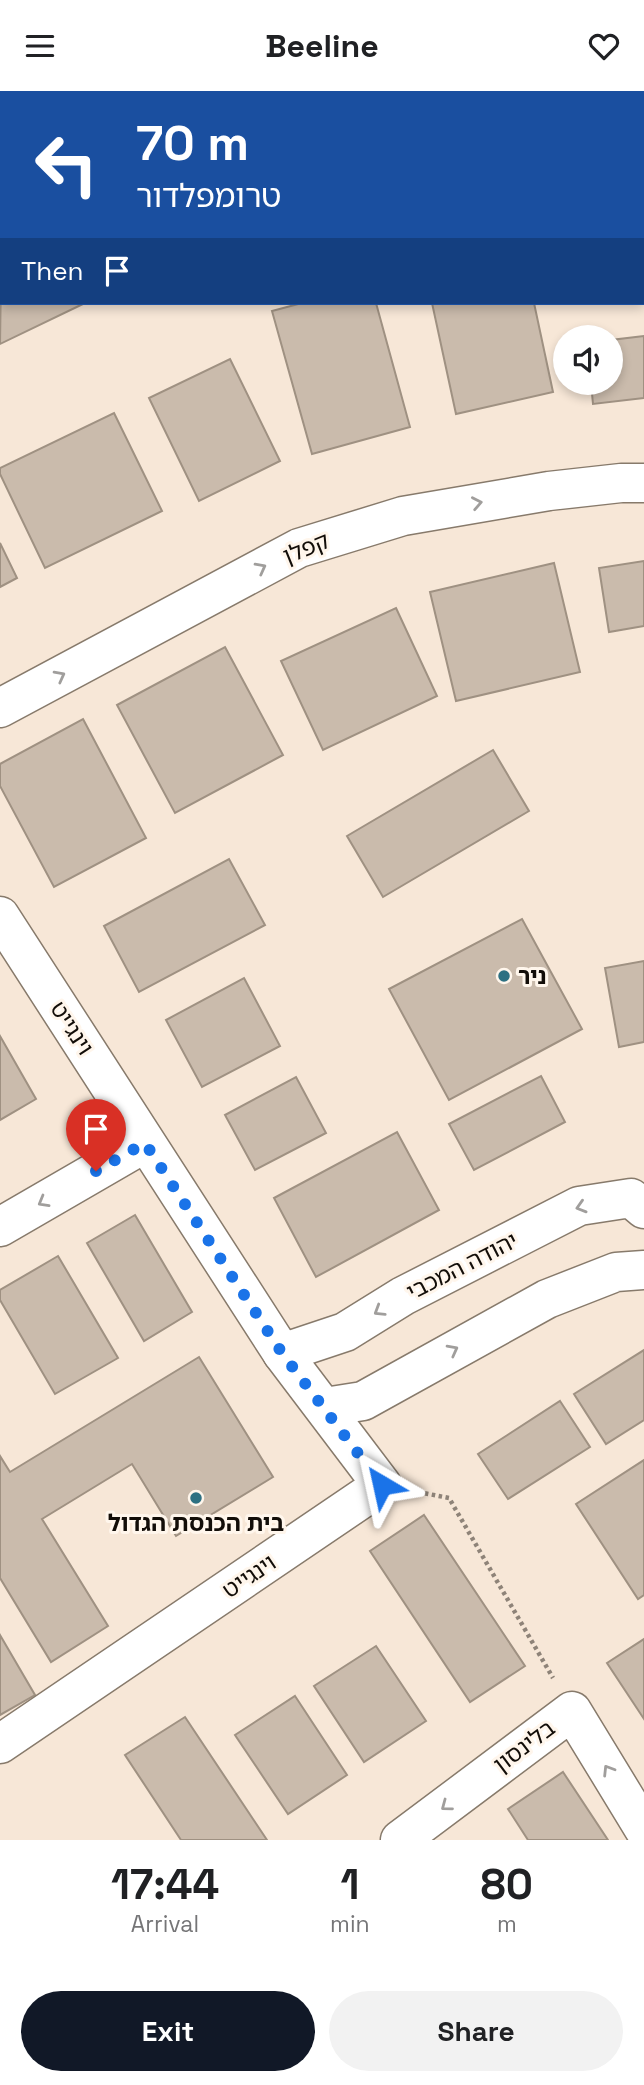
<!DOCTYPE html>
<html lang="en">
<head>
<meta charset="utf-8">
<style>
  body { margin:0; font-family:"Space Grotesk","Noto Sans Hebrew",sans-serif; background:#f2f2f2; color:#202124; height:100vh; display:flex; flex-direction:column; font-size:26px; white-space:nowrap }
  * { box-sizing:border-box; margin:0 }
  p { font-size:23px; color:#757577 }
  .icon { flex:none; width:38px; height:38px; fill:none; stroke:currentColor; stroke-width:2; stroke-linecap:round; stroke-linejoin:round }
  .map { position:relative; height:1749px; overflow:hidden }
  .details { display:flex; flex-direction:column; background:#fff; flex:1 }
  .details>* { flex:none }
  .top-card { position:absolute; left:0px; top:0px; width:644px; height:214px; box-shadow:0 4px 10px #0003; background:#1a4fa0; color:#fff; overflow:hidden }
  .fabs { position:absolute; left:553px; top:234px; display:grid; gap:14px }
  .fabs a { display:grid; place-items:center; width:70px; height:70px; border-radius:50%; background:#fff; box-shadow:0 4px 10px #0003; font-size:35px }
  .pin { position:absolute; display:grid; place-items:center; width:60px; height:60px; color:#fff; margin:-72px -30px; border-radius:50% 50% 50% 0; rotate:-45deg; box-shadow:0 0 7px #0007 }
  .pin .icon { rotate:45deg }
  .me { position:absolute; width:77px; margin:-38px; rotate:324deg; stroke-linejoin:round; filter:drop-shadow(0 0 5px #0008) }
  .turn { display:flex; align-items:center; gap:24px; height:147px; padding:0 21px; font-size:32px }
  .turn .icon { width:91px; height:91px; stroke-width:2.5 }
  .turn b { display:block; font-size:49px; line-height:60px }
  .then { display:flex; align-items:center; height:66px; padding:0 21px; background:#0003; gap:14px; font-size:26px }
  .eta { display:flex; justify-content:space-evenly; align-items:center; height:119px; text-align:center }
  .eta b { font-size:42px; font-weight:700; line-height:49px }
  .button { display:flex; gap:14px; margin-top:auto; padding:14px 21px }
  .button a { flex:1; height:80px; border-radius:42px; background:#111827; color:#fff; font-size:28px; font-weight:700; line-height:80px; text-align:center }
  .button a+a { background:#f2f2f2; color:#202124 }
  header { display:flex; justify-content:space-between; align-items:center; height:91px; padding:0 21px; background:#fff; font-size:32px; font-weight:700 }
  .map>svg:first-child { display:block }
  .building { fill:#cabbac; stroke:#9f9182; stroke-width:2 }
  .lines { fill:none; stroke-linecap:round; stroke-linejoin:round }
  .street-casing { stroke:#877a6b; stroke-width:41 }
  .path { stroke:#8e8378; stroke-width:4.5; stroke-dasharray:3.5 3.5; stroke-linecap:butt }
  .street { stroke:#fff; stroke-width:38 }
  .oneway { stroke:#a09e9c }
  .route { stroke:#1a73e8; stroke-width:12; stroke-dasharray:0 21.6 }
  .poi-dot { fill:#2d7082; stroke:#fff6ec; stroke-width:2.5 }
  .labels { text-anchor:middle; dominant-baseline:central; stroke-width:6; stroke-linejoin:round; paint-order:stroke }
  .street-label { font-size:23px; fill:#120d08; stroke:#fff6ec }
  .poi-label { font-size:23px; font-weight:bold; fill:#120d08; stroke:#fff6ec; text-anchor:start }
</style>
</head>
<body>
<header><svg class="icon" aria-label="menu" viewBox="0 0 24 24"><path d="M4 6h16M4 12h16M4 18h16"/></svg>Beeline<svg class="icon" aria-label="heart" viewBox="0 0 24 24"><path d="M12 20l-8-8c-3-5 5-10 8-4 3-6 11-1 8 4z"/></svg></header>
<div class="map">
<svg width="644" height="1749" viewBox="0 0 644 1749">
  <rect width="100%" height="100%" fill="#f7e7d7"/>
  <!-- building -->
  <g class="building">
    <polygon points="385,0 463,0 461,2"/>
    <polygon points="2,119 2,212 85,212 0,253"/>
    <polygon points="302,212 376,212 410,336 312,363 272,220"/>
    <polygon points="432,212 534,212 553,301 456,323"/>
    <polygon points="644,245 644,307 593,313 591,292 611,292 611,249"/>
    <polygon points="230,268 280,370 199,410 149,307"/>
    <polygon points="114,322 162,420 45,477 0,383 0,377"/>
    <polygon points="0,452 17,487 0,496"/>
    <polygon points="644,470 644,535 609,541 599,477"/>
    <polygon points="554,472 580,581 456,610 430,501"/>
    <polygon points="396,517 437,605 323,659 281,570"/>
    <polygon points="225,556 283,664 175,722 117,614"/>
    <polygon points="83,628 146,747 54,796 0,695 0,673"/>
    <polygon points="493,659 529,720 383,806 347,745"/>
    <polygon points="229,768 265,834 139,901 104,835"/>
    <polygon points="522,828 582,938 449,1009 389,898"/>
    <polygon points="644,870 644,951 619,956 605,877"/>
    <polygon points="244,887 280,955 202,996 166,929"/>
    <polygon points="0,945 36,1008 0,1029"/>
    <polygon points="541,985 565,1031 474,1079 449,1033"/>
    <polygon points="296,986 326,1042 255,1079 225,1024"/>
    <polygon points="397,1041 439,1119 316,1186 274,1107"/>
    <polygon points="135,1124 192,1221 144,1250 87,1152"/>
    <polygon points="58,1165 118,1267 55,1303 0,1209 0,1199"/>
    <polygon points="644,1259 644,1329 606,1353 574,1303"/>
    <polygon points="199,1266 273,1386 176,1445 132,1373 42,1428 108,1535 51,1571 0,1487 0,1365 10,1381"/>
    <polygon points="560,1310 590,1356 508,1408 478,1363"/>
    <polygon points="644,1369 644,1504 638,1508 576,1413"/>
    <polygon points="424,1424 525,1575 470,1611 370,1460"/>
    <polygon points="0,1544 35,1604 0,1624"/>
    <polygon points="644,1548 644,1628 607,1572"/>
    <polygon points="376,1555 426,1630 364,1671 314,1595"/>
    <polygon points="295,1605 347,1684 288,1723 235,1644"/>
    <polygon points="185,1626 267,1749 181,1749 125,1664"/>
    <polygon points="563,1681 608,1749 528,1749 508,1718"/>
  </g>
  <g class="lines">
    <!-- street casing -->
    <g class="street-casing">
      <g id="street">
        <polyline points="609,0 611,2"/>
        <polyline points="94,2 98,0"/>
        <polyline points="0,47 2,47"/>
        <polyline points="642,50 644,53"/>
        <polyline points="0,617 299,457 403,425 549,400 621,392 644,392"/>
        <polyline points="0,825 282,1262 382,1394 0,1653"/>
        <polyline points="0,1136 145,1052"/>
        <polyline points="282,1262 345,1241 403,1205 579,1115 631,1107 644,1118"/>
        <polyline points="325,1316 363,1310 547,1208 616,1181 644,1179"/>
        <polyline points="400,1749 572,1620 644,1738"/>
      </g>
    </g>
    <!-- path -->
    <polyline class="path" points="418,1401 449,1407 553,1587"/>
    <!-- street -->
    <use href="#street" class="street"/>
  </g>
  <!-- one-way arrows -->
  <defs><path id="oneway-chevron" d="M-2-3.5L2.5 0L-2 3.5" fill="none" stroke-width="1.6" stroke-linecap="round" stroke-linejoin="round" transform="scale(1.75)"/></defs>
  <g class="oneway">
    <use href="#oneway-chevron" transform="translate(477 412) rotate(-11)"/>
    <use href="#oneway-chevron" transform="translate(261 477) rotate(-28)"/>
    <use href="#oneway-chevron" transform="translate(60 585) rotate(-28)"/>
    <use href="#oneway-chevron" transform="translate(43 1111) rotate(150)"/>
    <use href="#oneway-chevron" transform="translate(581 1116) rotate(163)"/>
    <use href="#oneway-chevron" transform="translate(379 1220) rotate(148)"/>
    <use href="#oneway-chevron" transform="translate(453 1259) rotate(-28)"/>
    <use href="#oneway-chevron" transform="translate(608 1679) rotate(-122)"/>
    <use href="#oneway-chevron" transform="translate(446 1715) rotate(143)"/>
  </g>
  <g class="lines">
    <!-- route -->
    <polyline class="route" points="96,1080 145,1052 282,1262 382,1394"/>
  </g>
  <!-- markers -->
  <g class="poi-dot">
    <circle cx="504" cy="885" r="7"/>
    <circle cx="196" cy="1407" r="7"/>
  </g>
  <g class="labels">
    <!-- street labels -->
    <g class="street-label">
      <text transform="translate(306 457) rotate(-22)">קפלן</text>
      <text transform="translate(72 937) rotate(57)">וינגייט</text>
      <text transform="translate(462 1175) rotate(-27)">יהודה המכבי</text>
      <text transform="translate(249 1485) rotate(-34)">וינגייט</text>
      <text transform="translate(524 1655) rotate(-37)">בלינסון</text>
    </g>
    <!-- poi labels -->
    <g class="poi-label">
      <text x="518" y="885">ניר</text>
      <text x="196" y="1432" text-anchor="middle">בית הכנסת הגדול</text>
    </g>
  </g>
</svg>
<div class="fabs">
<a><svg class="icon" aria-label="sound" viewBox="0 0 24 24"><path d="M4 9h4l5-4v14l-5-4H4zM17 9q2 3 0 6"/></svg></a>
</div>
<div class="pin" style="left:96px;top:1080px;background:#d93025"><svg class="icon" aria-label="arrive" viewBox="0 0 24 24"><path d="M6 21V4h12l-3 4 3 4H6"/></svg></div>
<svg class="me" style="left:382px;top:1394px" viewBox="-20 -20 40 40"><path d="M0-17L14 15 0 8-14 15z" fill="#1a73e8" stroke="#fff" stroke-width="4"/></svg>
<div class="top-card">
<div class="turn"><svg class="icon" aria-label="left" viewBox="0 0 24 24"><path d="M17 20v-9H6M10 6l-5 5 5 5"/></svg><div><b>70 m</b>טרומפלדור</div></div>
<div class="then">Then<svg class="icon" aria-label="arrive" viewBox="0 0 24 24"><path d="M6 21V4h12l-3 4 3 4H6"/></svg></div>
</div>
</div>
<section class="details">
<div class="eta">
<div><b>17:44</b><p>Arrival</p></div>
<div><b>1</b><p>min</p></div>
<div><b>80</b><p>m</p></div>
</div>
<div class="button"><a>Exit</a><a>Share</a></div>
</section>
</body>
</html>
